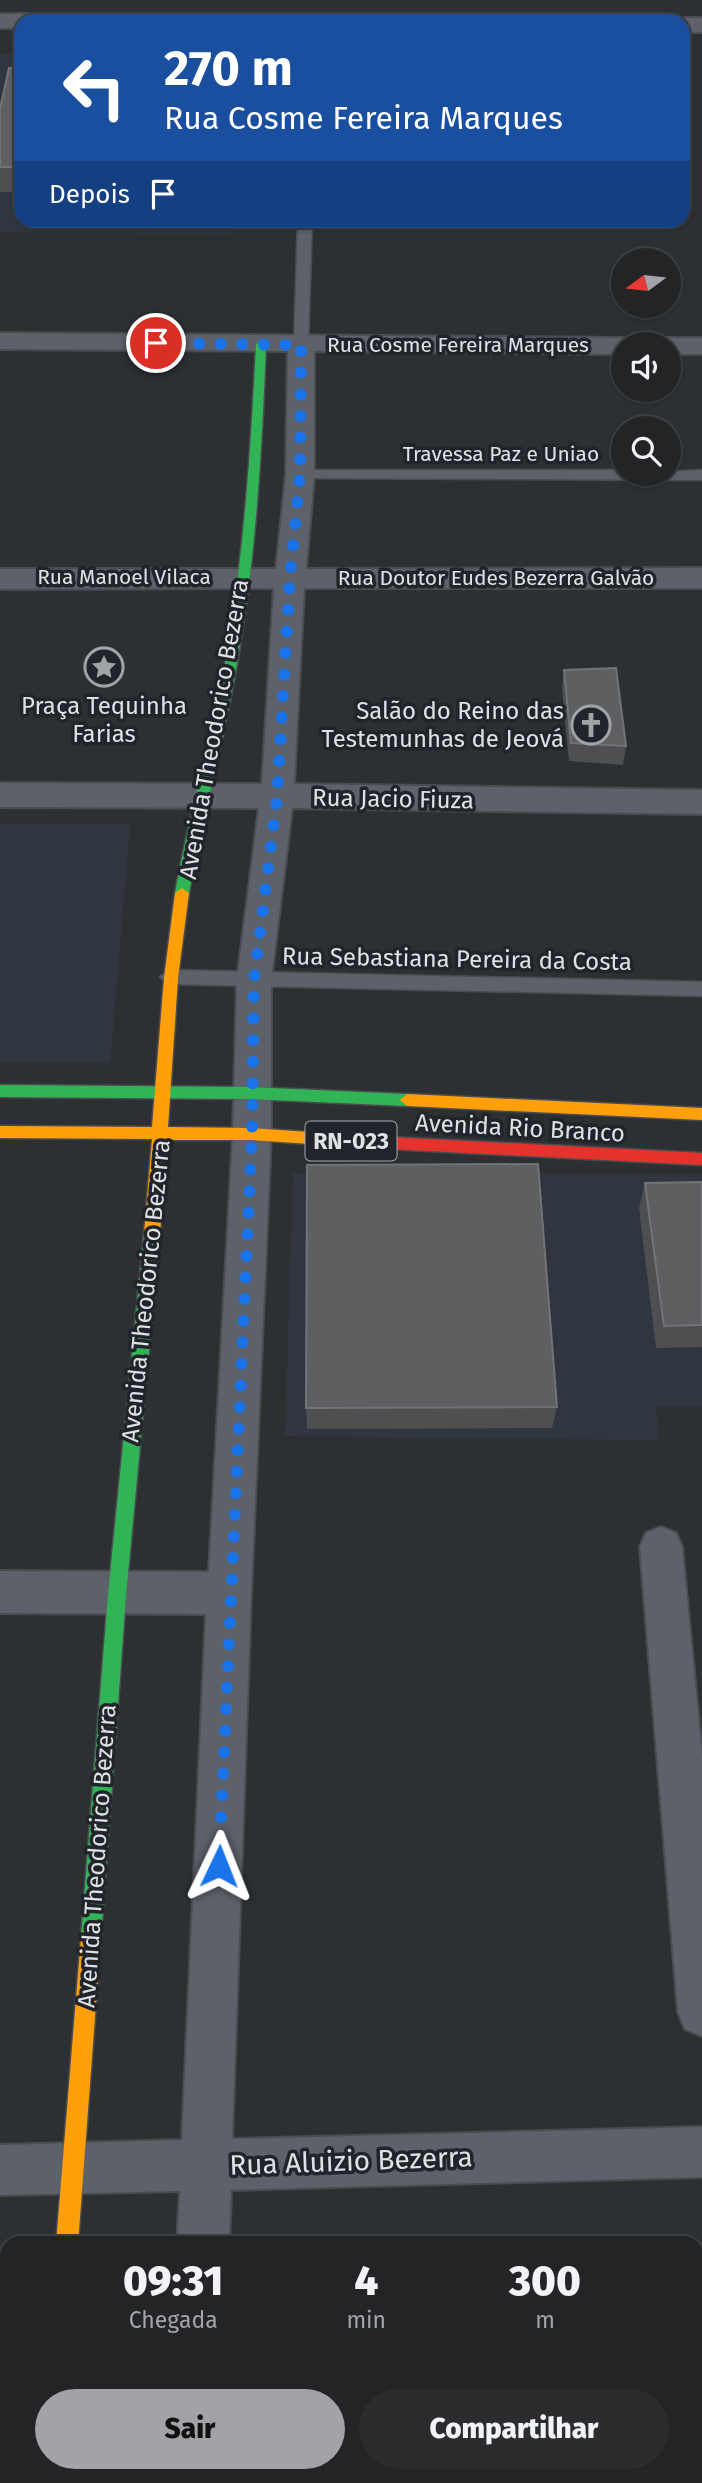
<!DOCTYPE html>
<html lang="pt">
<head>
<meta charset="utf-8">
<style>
  body { margin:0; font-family:"Fira Sans",sans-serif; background:#2a2c2e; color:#f1f3f6; height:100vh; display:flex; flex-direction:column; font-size:26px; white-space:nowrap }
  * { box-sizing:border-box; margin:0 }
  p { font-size:23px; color:#a2a4a7 }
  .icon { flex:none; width:38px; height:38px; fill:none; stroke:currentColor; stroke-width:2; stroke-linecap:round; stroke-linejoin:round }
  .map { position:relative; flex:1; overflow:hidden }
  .side { position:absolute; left:0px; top:2236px; width:704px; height:247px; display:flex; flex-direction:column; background:#222426; border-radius:21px 21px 0 0; box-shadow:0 2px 5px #0004,0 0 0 2px #3f4143 }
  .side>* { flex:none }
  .top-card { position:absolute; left:14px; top:14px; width:676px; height:214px; border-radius:21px; box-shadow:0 2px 5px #0004,0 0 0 2px #3f4143; background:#1a4fa0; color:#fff; overflow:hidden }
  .needle { width:46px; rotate:255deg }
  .fabs { position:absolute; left:611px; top:248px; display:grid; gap:14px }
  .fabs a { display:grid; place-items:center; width:70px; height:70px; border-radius:50%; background:#222426; box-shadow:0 2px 5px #0004,0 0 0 2px #3f4143; font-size:35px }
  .pin { position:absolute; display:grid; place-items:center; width:60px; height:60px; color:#fff; margin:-30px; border:4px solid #fff; border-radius:50%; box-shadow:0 2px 7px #0007 }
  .me { position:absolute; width:77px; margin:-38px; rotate:2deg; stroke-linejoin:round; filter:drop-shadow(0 0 5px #0008) }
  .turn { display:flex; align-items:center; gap:24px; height:147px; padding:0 35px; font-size:32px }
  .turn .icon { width:91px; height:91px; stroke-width:2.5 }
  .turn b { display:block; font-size:49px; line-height:60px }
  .then { display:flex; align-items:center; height:66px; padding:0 35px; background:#0003; gap:14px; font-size:26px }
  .eta { display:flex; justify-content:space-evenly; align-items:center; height:119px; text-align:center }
  .eta b { font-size:42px; font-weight:800; line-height:49px }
  .action { display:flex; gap:14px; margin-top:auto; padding:14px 35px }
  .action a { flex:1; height:80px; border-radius:42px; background:#a1a3a7; color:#111; font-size:28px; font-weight:800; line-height:80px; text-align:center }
  .action a+a { background:#2a2c2e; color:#f1f3f6 }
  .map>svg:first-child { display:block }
  .built { fill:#2f3640 }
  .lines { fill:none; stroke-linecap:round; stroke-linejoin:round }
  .lane-casing { stroke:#4a4c4f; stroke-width:3 }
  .street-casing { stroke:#4a4c4f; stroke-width:4 }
  .fast-casing { stroke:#4a4c4f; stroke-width:3 }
  .slow-casing { stroke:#4a4c4f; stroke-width:3 }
  .jam-casing { stroke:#4a4c4f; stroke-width:3 }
  .lane { fill:#5c616a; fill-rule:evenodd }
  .street { fill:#5c616a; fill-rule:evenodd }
  .fast { fill:#30b455; fill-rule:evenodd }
  .slow { fill:#ff9f0a; fill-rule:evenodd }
  .jam { fill:#e5322d; fill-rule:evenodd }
  .wall { fill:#4d4f51 }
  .building { fill:#5d5f61; stroke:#717376; stroke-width:2 }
  .route { stroke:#1a73e8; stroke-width:12; stroke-dasharray:0 21.6 }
  .labels { text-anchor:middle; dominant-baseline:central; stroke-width:7; stroke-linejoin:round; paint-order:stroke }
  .far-street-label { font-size:21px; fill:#dfe1e5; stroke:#21252b }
  .shield { fill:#21252b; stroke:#a6a9ad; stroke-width:2 }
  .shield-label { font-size:23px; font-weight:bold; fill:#dfe1e5 }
  .poi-label { font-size:24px; fill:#dfe1e5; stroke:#21252b }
  .street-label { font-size:24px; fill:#dfe1e5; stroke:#21252b }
  .near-street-label { font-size:28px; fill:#dfe1e5; stroke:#21252b }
</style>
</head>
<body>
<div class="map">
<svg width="702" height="2483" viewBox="0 0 702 2483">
  <rect width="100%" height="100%" fill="#2d3033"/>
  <!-- built -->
  <g class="built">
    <polygon points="0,54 21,54 21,220 231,221 230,235 0,232"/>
    <polygon points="0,824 130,824 110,1063 0,1063"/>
    <polygon points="293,1173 702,1175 702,1407 656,1407 659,1440 285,1436"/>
  </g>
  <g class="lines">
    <!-- lane casing -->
    <g class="lane-casing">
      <g id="lane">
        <polygon points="298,220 312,220 308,345 301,349 294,345"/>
        <polygon points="300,470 623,470 623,474 702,470 702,480 295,478 292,475"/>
        <polygon points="170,970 702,982 702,996 170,984 160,977"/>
      </g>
    </g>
    <!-- street casing -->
    <g class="street-casing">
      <g id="street">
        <polygon points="0,14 343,14 354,21 21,21 21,28 0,28"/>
        <polygon points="682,18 702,18 702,32 682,32 682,21 674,21"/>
        <polygon points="0,333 623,338 635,345 623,345 623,354 314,351 314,475 306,569 702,568 702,588 304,588 294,784 702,790 702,814 292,808 271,980 271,1134 251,1593 232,2139 702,2127 702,2177 231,2190 229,2244 177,2244 180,2191 0,2195 0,2145 182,2140 206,1614 0,1613 0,1571 209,1572 233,1134 237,980 259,808 0,807 0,783 262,784 274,588 0,589 0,569 276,569 286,475 288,351 0,349"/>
        <polygon points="668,338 702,338 702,354 668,354 668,345 656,345"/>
        <polygon points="661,1527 676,1533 682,1547 702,1755 702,2036 685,2029 678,2012 640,1547 646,1533"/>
        <polygon points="702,2275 702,2327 696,2328 696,2276"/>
        <rect x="0" y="2285" width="7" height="52"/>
        <polygon points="17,2476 72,2476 72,2483 16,2483"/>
        <polygon points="164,2476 219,2476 219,2483 163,2483"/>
      </g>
    </g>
    <!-- fast casing -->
    <g class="fast-casing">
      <g id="fast">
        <path d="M261,341L266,344C262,449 256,554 238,658C225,737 203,814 189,893L182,898L175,893C189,814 212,737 226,658C244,554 251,449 256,344Z"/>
        <polygon points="0,1085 250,1087 407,1094 414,1100 407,1106 250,1099 0,1097"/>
        <polygon points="152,1227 158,1229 160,1234 126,1595 101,1937 98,1944 91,1947 84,1944 81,1937 108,1595 144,1234 146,1229"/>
      </g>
    </g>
    <!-- slow casing -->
    <g class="slow-casing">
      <g id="slow">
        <polygon points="182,888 189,893 178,978 168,1127 252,1128 370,1136 375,1138 378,1142 375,1146 370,1148 252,1140 167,1140 160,1234 158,1239 146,1239 144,1234 152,1139 0,1138 0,1126 152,1127 164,978 175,893"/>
        <polygon points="407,1094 702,1108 702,1120 407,1106 400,1100"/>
        <polygon points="91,1927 98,1930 101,1937 78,2244 56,2244 81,1937 84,1930"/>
      </g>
    </g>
    <!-- jam casing -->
    <g class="jam-casing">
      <polygon id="jam" points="370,1136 702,1153 702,1165 370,1148 365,1146 362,1142 365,1138"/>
    </g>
    <!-- lane -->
    <use href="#lane" class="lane"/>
    <!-- street -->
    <use href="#street" class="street"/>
    <!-- fast -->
    <use href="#fast" class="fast"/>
    <!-- slow -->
    <use href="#slow" class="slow"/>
    <!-- jam -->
    <use href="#jam" class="jam"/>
  </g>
  <!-- wall -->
  <g class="wall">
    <polygon points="21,68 21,192 0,192 0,109"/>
    <polygon points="564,670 626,746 623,765 569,761 562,688"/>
    <polygon points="702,1182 702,1347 656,1348 639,1208 645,1183"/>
    <polygon points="557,1407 552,1428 307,1429 306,1408"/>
  </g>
  <!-- building -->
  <g class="building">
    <polygon points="9,68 21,68 21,167 0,167 0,109"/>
    <polygon points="616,668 626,746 571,743 564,670"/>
    <polygon points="538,1164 557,1407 306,1408 307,1165"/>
    <polygon points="702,1182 702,1325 664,1326 645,1183"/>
  </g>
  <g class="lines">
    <!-- route -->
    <polyline class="route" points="156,343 301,345 300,475 290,577 277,798 254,980 252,1134 219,1866"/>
  </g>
  <!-- icons -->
  <defs>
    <g id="sight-ring" transform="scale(2.0125)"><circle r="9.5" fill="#21252b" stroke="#a1a3a7" stroke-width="1.5"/><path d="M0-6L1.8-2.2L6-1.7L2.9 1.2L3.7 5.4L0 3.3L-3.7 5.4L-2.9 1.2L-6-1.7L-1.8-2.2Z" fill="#a1a3a7"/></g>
    <g id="church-ring" transform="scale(2.0125)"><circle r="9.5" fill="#21252b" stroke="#a1a3a7" stroke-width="1.5"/><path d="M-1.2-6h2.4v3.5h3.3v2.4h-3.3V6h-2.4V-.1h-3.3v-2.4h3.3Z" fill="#a1a3a7"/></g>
  </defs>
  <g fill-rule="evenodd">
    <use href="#sight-ring" x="104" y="667"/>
    <use href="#church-ring" x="591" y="725"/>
  </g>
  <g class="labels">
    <!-- far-street labels -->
    <g class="far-street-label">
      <text x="458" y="345">Rua Cosme Fereira Marques</text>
      <text x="501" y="454">Travessa Paz e Uniao</text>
      <text x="124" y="577">Rua Manoel Vilaca</text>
      <text x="496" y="578">Rua Doutor Eudes Bezerra Galvão</text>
    </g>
    <!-- shield labels -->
    <rect class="shield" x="305.5" y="1121.5" width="91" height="39" rx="5"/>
    <g class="shield-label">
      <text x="351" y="1141">RN-023</text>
    </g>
    <!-- poi labels -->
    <g class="poi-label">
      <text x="104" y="706">Praça Tequinha<tspan x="104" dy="28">Farias</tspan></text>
      <text x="564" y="711" text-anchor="end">Salão do Reino das<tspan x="564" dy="28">Testemunhas de Jeová</tspan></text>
    </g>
    <!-- street labels -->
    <g class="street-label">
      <text transform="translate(214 729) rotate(-80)">Avenida Theodorico Bezerra</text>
      <text transform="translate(393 799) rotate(1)">Rua Jacio Fiuza</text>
      <text transform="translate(457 959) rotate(1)">Rua Sebastiana Pereira da Costa</text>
      <text transform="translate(520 1128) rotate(3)">Avenida Rio Branco</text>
      <text transform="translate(146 1291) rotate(-84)">Avenida Theodorico Bezerra</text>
      <text transform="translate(97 1856) rotate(-86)">Avenida Theodorico Bezerra</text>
    </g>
    <!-- near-street labels -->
    <g class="near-street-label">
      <text transform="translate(351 2161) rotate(-2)">Rua Aluizio Bezerra</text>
    </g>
  </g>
</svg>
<div class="fabs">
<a><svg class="needle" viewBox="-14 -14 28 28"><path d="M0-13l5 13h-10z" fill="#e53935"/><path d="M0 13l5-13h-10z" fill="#a2a4a7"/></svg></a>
<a><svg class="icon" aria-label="sound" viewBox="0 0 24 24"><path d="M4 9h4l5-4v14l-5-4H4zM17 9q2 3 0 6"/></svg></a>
<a><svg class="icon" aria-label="search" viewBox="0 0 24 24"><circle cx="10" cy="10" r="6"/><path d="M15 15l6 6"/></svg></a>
</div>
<div class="pin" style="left:156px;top:343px;background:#d93025"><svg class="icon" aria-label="arrive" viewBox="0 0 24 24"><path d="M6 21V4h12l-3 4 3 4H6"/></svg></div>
<svg class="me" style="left:219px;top:1866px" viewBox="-20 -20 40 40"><path d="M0-17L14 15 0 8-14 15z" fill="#1a73e8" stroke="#fff" stroke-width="4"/></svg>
<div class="top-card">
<div class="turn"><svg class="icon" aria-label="left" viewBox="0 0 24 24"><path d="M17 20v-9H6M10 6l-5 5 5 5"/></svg><div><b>270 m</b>Rua Cosme Fereira Marques</div></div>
<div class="then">Depois<svg class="icon" aria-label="arrive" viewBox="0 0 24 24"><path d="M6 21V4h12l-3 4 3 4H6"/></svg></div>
</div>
<section class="side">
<div class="eta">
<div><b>09:31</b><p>Chegada</p></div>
<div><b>4</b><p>min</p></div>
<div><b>300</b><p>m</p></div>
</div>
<div class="action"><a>Sair</a><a>Compartilhar</a></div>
</section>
</div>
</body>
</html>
